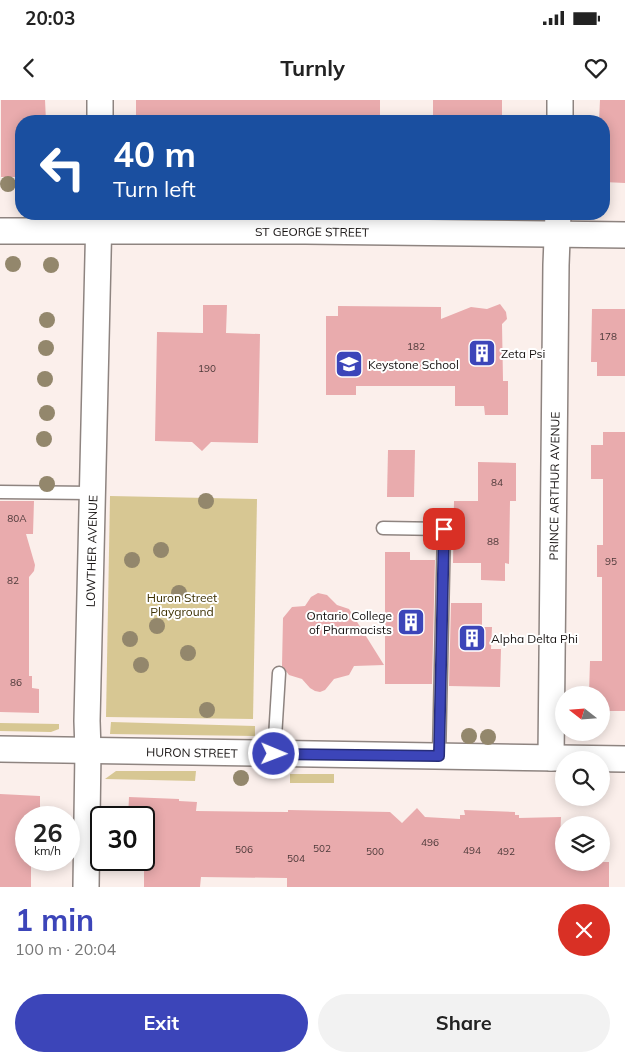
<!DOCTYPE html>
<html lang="en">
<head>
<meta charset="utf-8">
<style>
  body { margin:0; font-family:Mulish,sans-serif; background:#f2f2f2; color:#222; height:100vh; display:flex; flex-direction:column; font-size:19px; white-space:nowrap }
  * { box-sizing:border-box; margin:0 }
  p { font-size:16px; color:#767676 }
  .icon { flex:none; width:28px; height:28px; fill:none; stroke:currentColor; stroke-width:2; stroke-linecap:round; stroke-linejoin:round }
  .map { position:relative; height:787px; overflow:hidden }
  .drawer { display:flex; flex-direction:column; background:#fff; flex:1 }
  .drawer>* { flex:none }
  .hud { position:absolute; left:15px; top:15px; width:595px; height:105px; border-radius:20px; box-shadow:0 2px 12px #0003; background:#1a4fa0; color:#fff; overflow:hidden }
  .needle { width:32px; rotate:287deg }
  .buttons { position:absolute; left:555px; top:586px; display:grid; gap:10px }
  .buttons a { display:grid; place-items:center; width:55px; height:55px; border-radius:50%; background:#fff; box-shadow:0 2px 12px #0003; font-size:25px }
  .speed { position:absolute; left:15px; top:706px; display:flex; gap:10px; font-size:25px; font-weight:700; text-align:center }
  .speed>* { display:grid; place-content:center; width:65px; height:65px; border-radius:50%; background:#fff; box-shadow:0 2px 12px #0003; line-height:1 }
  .speed small { font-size:12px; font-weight:400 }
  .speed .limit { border:2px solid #111; border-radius:8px; background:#fff; color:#111 }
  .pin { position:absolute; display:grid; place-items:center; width:42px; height:42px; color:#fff; margin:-21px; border-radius:10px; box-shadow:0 2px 8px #0006 }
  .me { position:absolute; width:55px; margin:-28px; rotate:91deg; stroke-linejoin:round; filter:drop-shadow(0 0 4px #0008) }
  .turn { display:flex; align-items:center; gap:18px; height:105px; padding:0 15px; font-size:22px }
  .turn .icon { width:65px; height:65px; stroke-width:2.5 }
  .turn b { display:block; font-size:35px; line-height:42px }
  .round { display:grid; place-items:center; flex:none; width:52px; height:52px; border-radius:26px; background:#f2f2f2 }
  .head { display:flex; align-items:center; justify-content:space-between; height:85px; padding:0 15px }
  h1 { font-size:30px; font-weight:700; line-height:38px; color:#3c45b9 }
  .cta { display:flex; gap:10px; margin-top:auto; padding:10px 15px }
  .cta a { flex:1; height:58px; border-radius:30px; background:#3c45b9; color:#fff; font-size:20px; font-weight:700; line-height:58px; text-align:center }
  .cta a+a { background:#f2f2f2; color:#222 }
  .status { display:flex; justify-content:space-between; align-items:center; height:35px; padding:0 25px; background:#fff; direction:ltr }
  .status svg { height:14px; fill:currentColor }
  header { display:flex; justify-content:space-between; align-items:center; height:65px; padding:0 15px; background:#fff; font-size:22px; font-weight:700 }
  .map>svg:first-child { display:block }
  .green { fill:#d7c793 }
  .building { fill:#e9abad }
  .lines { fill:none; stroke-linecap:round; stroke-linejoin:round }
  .service-casing { stroke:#8e8480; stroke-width:15 }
  .minor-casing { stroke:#8e8480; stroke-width:28 }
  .service { stroke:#fff; stroke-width:12 }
  .minor { stroke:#fff; stroke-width:25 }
  .tree { fill:#93876c }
  .route-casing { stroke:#272d78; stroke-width:12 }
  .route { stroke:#3c45b9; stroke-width:9 }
  .labels { text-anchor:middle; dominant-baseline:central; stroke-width:4; stroke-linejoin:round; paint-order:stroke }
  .number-label { font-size:10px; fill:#4c3939 }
  .street-label { font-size:12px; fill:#171312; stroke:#fff }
  .poi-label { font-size:12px; fill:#171312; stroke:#fff; text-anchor:start }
  .park-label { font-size:12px; fill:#3e3204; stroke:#fff }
</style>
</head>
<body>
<div class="status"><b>20:03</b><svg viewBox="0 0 49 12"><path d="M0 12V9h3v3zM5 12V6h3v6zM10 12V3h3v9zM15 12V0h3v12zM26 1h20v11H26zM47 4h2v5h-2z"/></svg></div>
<header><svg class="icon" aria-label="back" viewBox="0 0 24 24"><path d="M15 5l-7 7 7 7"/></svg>Turnly<svg class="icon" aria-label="heart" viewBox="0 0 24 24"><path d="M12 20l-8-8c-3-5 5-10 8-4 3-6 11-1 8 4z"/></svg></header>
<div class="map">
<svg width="625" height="787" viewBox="0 0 625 787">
  <rect width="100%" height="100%" fill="#fbefeb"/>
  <!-- green -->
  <g class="green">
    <polygon points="110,396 257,399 253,619 106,617"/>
    <polygon points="111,622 255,626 255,636 110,634"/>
    <polygon points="0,623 59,624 59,629 51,632 0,631"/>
    <polygon points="116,671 196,671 195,681 105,679"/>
    <rect x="290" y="674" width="44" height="9"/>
  </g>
  <!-- building -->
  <g class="building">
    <polygon points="1,0 45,0 46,21 21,21 21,77 1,77"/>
    <rect x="136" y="0" width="244" height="21"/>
    <rect x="433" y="0" width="69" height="21"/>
    <polygon points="600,0 625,0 625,83 604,82 604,21 599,21"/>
    <polygon points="500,204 506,212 507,219 502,224 503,281 508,281 508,315 485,315 484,306 455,306 455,286 356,286 356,295 326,295 326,216 338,216 338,206 441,207 441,219 471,207 487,209"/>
    <polygon points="203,205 227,205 226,233 260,234 258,343 211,342 202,351 192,342 155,341 157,232 203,233"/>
    <polygon points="592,209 625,209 625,276 597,276 597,262 591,262"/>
    <polygon points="603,332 625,332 625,611 601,611 601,595 589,594 590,561 602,561 602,477 597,477 597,445 603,445 603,379 591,379 591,345 603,345"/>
    <polygon points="388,350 415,350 414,397 387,397"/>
    <polygon points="478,362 516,363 516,401 510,401 509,464 505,463 505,481 481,480 481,463 453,463 454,401 478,401"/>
    <polygon points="0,401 34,401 33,434 26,434 35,465 34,471 29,477 29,576 32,576 32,588 39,589 39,613 0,612"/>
    <polygon points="385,452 410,452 410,460 435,460 432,584 385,584"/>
    <polygon points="318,493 327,495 337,505 349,509 384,565 354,566 349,575 334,579 325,590 320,592 315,591 310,588 302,579 289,575 282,566 283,518 292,507 305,506 311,497"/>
    <polygon points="451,503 482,503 482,527 492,527 491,549 501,549 500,587 449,586"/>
    <polygon points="0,694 40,696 40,718 26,718 26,760 31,760 31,787 0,787"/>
    <polygon points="129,697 179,699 179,701 197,702 196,711 288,712 288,710 390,712 402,723 417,708 425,717 460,719 460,715 465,715 464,710 515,712 515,715 519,715 519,718 561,717 560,740 564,740 564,762 609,762 609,787 287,787 287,778 201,777 200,787 144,787 144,718 128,718"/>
  </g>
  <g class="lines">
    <!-- service casing -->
    <g class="service-casing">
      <g id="service">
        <polyline points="0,392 92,393"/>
        <polyline points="383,428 444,429 439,656"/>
        <polyline points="274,654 279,573"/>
      </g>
    </g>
    <!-- minor casing -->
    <g class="minor-casing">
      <g id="minor">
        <polyline points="100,21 100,0"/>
        <polyline points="560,21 560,0"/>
        <path id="s1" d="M0,131H305L625,135"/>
        <path id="s2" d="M0,649L625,659"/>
        <path id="s3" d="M551,658L556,165L558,114"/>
        <path id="s4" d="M86,787L88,651L87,621L99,114"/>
      </g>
    </g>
    <!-- service -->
    <use href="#service" class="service"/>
    <!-- minor -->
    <use href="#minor" class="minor"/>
  </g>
  <!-- trees -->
  <g class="tree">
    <circle cx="8" cy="84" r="8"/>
    <circle cx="13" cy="164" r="8"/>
    <circle cx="51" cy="165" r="8"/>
    <circle cx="47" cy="220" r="8"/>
    <circle cx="46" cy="248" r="8"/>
    <circle cx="45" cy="279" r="8"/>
    <circle cx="47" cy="313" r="8"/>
    <circle cx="44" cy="339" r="8"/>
    <circle cx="47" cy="384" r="8"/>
    <circle cx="206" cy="401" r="8"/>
    <circle cx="161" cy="450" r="8"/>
    <circle cx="132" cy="460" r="8"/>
    <circle cx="179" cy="493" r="8"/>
    <circle cx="157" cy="526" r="8"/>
    <circle cx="130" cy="539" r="8"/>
    <circle cx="188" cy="553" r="8"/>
    <circle cx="141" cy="565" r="8"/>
    <circle cx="207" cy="610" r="8"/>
    <circle cx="469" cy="636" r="8"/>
    <circle cx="488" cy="637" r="8"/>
    <circle cx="241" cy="678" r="8"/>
  </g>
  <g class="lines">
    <!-- route casing -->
    <g class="route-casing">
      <polyline id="route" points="274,654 439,656 444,429"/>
    </g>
    <!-- route -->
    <use href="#route" class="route"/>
  </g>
  <!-- icons -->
  <defs>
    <g id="building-square" transform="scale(1.4375)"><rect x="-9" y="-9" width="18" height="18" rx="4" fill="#3c45b9" stroke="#fff"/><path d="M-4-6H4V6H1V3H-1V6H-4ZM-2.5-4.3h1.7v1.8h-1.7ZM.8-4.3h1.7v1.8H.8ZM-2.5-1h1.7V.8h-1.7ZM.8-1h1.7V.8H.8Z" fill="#fff"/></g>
    <g id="school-square" transform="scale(1.4375)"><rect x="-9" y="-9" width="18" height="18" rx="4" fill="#3c45b9" stroke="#fff"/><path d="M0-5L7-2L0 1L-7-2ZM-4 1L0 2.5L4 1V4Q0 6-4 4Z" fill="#fff"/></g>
  </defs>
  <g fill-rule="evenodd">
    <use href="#building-square" x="482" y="253"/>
    <use href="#school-square" x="349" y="264"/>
    <use href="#building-square" x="411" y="522"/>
    <use href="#building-square" x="472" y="538"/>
  </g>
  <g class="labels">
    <!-- number labels -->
    <g class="number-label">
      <text x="608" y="236">178</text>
      <text x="416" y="246">182</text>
      <text x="207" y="268">190</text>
      <text x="497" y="382">84</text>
      <text x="17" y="418">80A</text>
      <text x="493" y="441">88</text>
      <text x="611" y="461">95</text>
      <text x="13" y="480">82</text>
      <text x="16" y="582">86</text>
      <text x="430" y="742">496</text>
      <text x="322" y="748">502</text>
      <text x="244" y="749">506</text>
      <text x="472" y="750">494</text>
      <text x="375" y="751">500</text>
      <text x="506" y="751">492</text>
      <text x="296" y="758">504</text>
    </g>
    <!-- street labels -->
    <g class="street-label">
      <text stroke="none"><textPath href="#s1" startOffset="312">ST GEORGE STREET</textPath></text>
      <text stroke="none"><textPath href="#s3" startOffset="272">PRINCE ARTHUR AVENUE</textPath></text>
      <text stroke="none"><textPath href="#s4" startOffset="336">LOWTHER AVENUE</textPath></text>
      <text stroke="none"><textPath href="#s2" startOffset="192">HURON STREET</textPath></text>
    </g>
    <!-- poi labels -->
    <g class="poi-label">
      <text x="501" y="253">Zeta Psi</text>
      <text x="368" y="264">Keystone School</text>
      <text x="392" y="515" text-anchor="end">Ontario College<tspan x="392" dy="14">of Pharmacists</tspan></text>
      <text x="491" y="538">Alpha Delta Phi</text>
    </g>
    <!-- park labels -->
    <g class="park-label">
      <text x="182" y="497">Huron Street<tspan x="182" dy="14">Playground</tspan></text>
    </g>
  </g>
</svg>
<div class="buttons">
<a><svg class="needle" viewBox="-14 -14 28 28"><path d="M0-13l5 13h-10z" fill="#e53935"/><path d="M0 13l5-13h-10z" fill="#767676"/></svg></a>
<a><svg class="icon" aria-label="search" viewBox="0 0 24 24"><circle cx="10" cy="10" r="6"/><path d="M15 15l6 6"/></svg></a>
<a><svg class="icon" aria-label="layers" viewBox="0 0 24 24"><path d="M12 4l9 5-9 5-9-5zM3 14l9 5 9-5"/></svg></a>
</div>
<div class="speed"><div>26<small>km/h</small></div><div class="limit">30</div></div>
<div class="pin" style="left:444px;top:429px;background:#d93025"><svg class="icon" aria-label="arrive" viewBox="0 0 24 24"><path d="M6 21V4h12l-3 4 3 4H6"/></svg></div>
<svg class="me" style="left:274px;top:654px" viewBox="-20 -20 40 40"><circle r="17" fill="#3c45b9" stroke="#fff" stroke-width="3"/><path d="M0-11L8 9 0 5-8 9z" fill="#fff"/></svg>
<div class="hud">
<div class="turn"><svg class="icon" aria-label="left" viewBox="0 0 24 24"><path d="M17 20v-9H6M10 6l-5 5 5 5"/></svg><div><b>40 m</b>Turn left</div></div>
</div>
</div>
<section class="drawer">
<div class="head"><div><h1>1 min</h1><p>100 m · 20:04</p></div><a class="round" style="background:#d93025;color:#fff"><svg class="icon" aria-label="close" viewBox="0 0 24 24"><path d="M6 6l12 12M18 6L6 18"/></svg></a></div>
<div class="cta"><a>Exit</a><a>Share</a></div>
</section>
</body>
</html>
